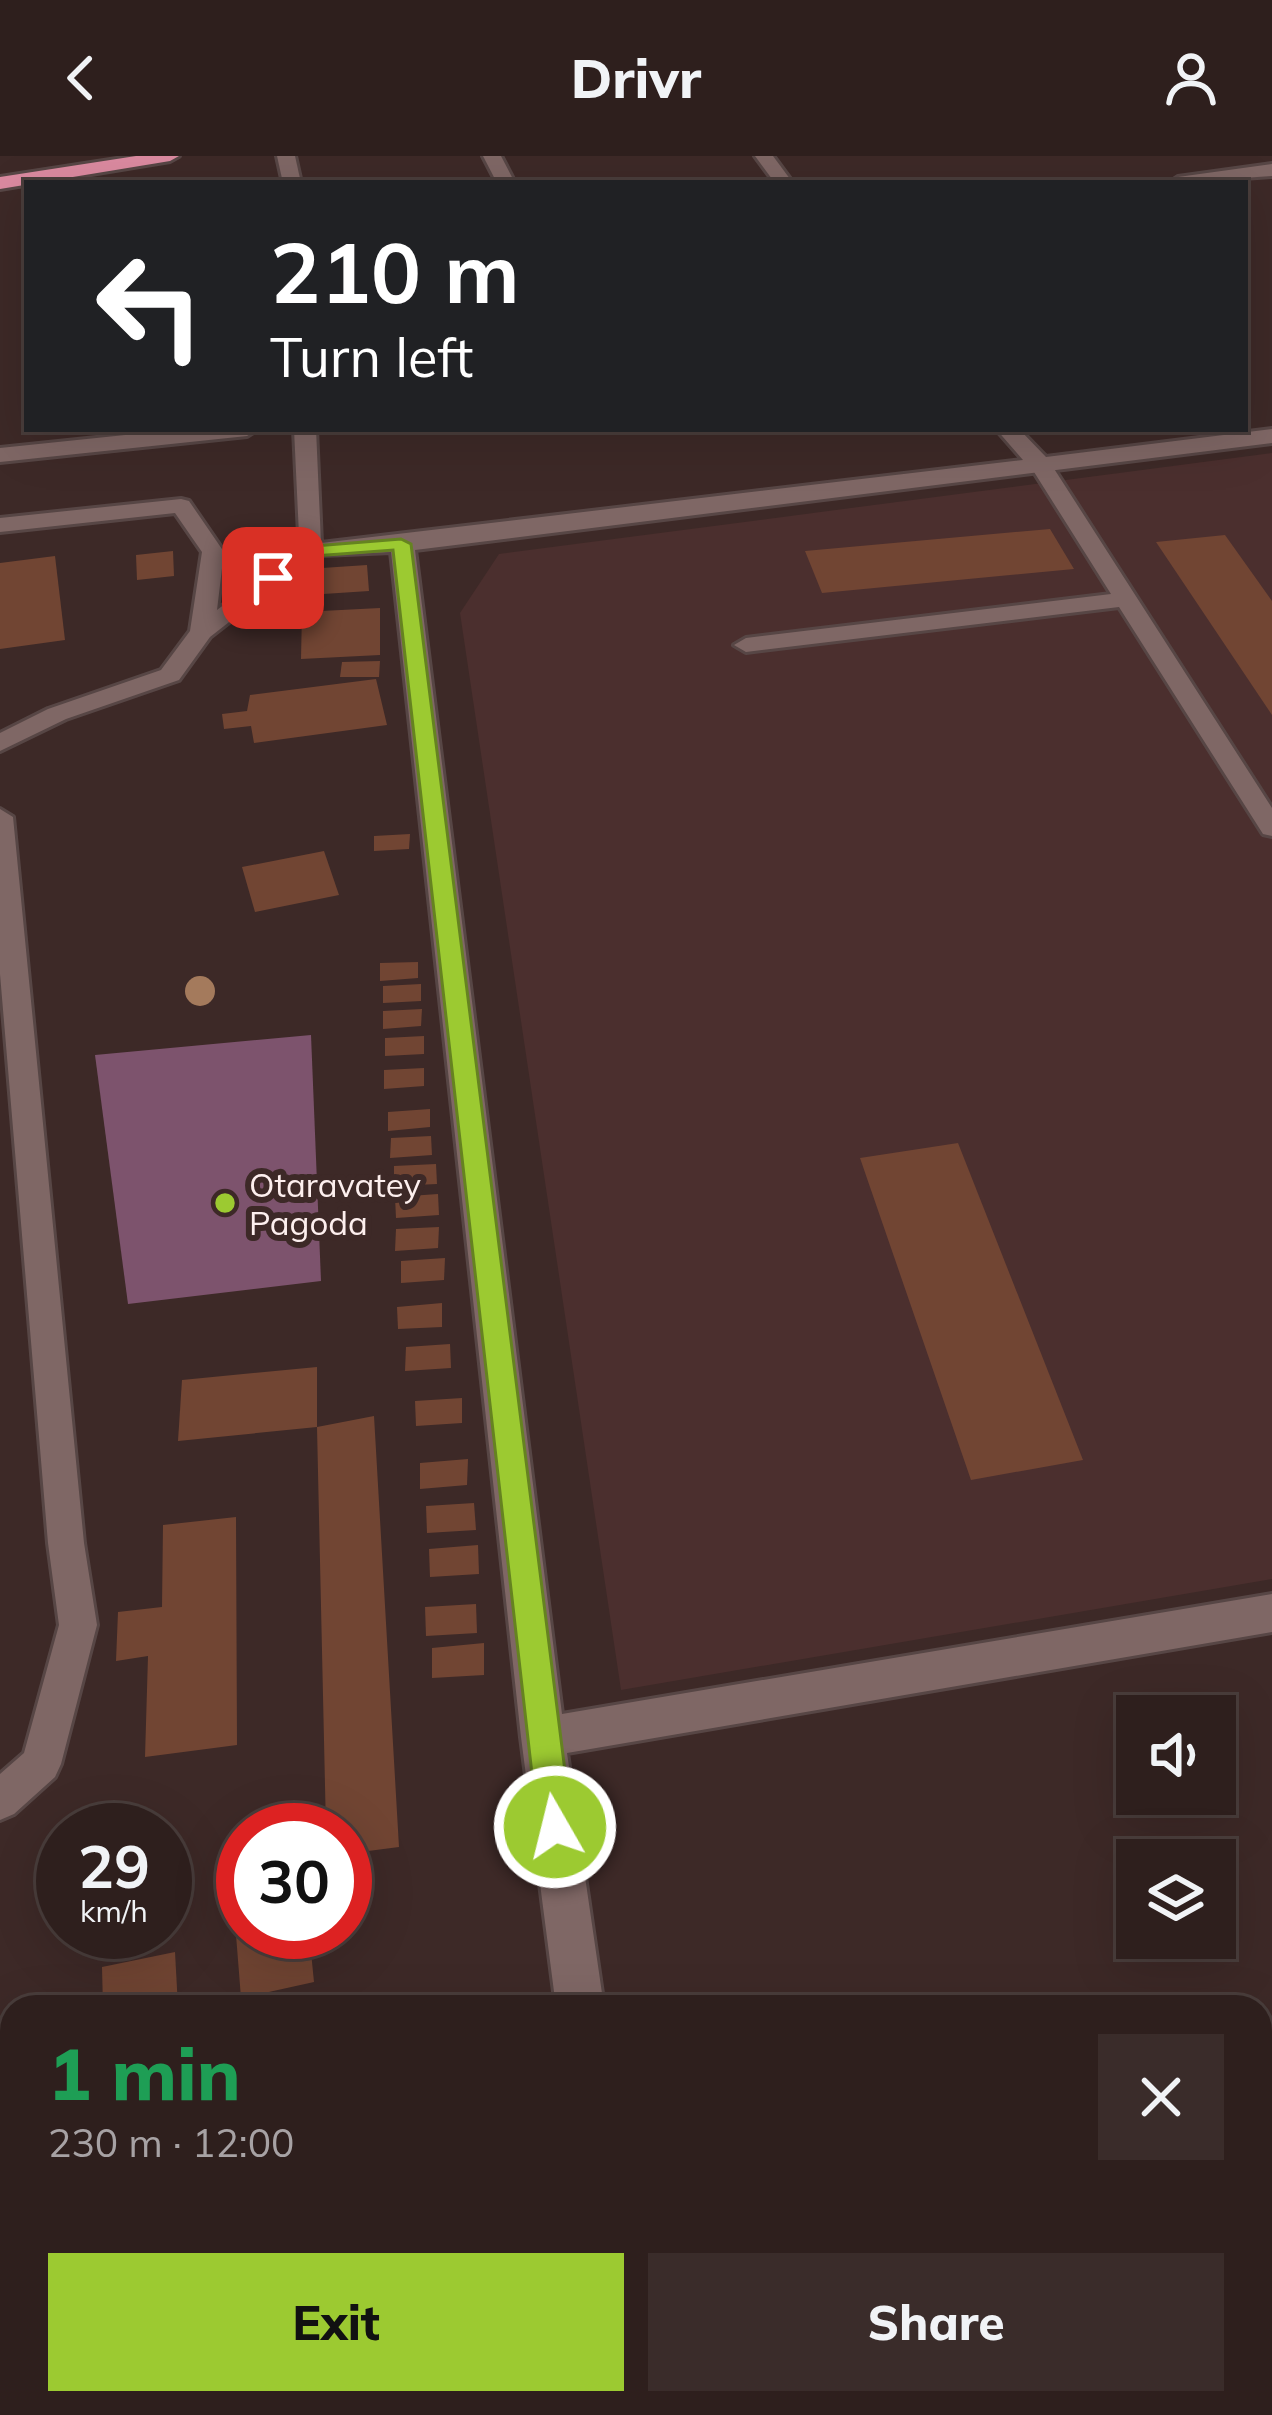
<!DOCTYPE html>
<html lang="en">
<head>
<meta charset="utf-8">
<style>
  body { margin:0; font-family:Mulish,sans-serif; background:#3a2c2a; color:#f1f3f6; height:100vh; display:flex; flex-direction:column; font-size:45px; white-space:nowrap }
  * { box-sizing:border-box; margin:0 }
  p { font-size:39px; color:#a7a2a4 }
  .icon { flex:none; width:66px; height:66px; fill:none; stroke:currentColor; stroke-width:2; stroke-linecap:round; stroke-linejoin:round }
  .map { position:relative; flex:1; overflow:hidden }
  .details { position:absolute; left:0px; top:1839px; width:1272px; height:420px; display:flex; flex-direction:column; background:#2e1f1d; border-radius:36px 36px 0 0; box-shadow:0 12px 48px #0002,0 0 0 3px #493d3b }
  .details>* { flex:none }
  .top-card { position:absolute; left:24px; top:24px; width:1224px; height:252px; border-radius:0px; box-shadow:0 12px 48px #0002,0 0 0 3px #493d3b; background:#202124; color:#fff; overflow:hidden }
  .fabs { position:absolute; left:1116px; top:1539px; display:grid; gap:24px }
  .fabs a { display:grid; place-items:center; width:120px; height:120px; border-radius:0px; background:#2e1f1d; box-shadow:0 12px 48px #0002,0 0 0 3px #493d3b; font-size:60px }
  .speed { position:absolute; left:36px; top:1647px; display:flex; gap:24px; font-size:60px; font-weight:700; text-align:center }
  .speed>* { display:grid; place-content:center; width:156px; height:156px; border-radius:50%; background:#2e1f1d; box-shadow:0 12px 48px #0002,0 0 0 3px #493d3b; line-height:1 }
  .speed small { font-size:30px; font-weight:400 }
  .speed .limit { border:18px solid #d22; background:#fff; color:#111 }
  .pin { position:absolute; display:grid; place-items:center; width:102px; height:102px; color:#fff; margin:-51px; border-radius:24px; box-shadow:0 6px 18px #0006 }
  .me { position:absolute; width:132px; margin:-66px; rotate:352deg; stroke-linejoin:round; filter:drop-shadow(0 0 9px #0008) }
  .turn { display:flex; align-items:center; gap:42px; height:252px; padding:0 48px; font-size:54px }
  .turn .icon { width:156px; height:156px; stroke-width:2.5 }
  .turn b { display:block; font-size:84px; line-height:102px }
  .round { display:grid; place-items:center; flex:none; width:126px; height:126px; border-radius:0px; background:#3a2c2a }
  .overview { display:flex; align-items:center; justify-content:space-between; height:204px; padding:0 48px }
  h1 { font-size:72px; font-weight:800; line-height:90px; color:#1e9e55 }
  .primary-button { display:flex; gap:24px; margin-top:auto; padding:24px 48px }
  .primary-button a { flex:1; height:138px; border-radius:0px; background:#9cca31; color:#111; font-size:48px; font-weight:800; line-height:138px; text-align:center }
  .primary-button a+a { background:#3a2c2a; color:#f1f3f6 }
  header { display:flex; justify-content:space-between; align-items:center; height:156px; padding:0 48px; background:#2e1f1d; font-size:54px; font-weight:800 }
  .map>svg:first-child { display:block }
  .built { fill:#4b2f2e }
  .water { fill:#7d536d }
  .building { fill:#714533 }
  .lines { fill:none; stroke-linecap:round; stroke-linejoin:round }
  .lane-casing { stroke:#574645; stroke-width:6 }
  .street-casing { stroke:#574645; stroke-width:6 }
  .secondary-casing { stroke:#574645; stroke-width:6 }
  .highway-casing { stroke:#574645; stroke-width:6 }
  .lane { fill:#7f6765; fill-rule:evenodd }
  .street { fill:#7f6765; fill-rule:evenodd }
  .secondary { fill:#9b7277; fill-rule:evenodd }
  .highway { fill:#db8aa0; fill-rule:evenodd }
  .tree { fill:#a47a5c }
  .route { fill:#9cca31; stroke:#658320; stroke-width:3 }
  .poi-dot { fill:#9cca31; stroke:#3d2927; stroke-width:4.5 }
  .labels { text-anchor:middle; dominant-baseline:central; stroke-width:12; stroke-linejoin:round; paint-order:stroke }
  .poi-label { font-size:33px; fill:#fdefee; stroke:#3d2927; text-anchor:start }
</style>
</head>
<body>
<header><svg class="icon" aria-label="back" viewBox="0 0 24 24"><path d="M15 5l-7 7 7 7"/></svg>Drivr<svg class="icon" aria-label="person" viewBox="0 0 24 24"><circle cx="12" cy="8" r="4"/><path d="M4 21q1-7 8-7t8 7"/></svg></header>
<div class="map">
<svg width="1272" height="2259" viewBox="0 0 1272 2259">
  <rect width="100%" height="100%" fill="#3d2927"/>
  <!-- built -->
  <polygon class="built" points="1272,297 1272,1423 621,1534 460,457 499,398"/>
  <!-- water -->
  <polygon class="water" points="311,879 321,1125 128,1148 95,899"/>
  <!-- building -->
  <g class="building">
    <polygon points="1050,373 1074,413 822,437 805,395"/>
    <polygon points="1225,379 1272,445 1272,559 1156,386"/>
    <polygon points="173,395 174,420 137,424 136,399"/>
    <polygon points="55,400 65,484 0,493 0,407"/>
    <polygon points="367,409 369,435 308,439 307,413"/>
    <polygon points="380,452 380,499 301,503 302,456"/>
    <polygon points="380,505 379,521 340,521 342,506"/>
    <polygon points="376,523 387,569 254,587 251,570 224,573 222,558 247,555 250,539"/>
    <polygon points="410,678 409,693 374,695 374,680"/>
    <polygon points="324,695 339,739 255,756 242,711"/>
    <polygon points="418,806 418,822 380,825 380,807"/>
    <polygon points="421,828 421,845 383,847 383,830"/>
    <polygon points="422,853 421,870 383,873 383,855"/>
    <polygon points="424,880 424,898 385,900 385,882"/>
    <polygon points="424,912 424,930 384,933 384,914"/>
    <polygon points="430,953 430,971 388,975 388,956"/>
    <polygon points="431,980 432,999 390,1002 391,982"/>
    <polygon points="958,987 1083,1304 971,1324 860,1002"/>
    <polygon points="436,1008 437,1028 394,1030 394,1010"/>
    <polygon points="438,1038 439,1059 396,1062 395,1041"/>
    <polygon points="439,1071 438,1092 395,1095 396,1073"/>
    <polygon points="445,1102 444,1124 401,1127 401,1105"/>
    <polygon points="442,1147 442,1171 398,1173 397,1151"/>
    <polygon points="450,1188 451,1212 405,1215 406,1191"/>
    <polygon points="317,1211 317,1271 178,1285 182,1224"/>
    <polygon points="462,1242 462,1267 416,1270 415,1245"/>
    <polygon points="374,1260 399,1691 345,1698 345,1674 326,1674 317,1271"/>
    <polygon points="468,1303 467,1329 420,1333 420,1307"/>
    <polygon points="474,1347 476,1374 427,1377 426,1350"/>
    <polygon points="236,1361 237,1589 145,1601 148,1500 116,1505 118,1456 162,1451 163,1369"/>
    <polygon points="478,1389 479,1418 430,1421 429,1393"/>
    <polygon points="476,1448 477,1477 426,1480 425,1451"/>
    <polygon points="484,1487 484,1519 432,1522 432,1492"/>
    <polygon points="243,1764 243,1776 309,1776 314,1826 241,1842 235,1766"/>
    <polygon points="175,1796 178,1851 103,1851 102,1811"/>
  </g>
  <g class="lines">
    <!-- lane casing -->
    <g class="lane-casing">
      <g id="lane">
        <polygon points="1040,302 1051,308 1272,652 1272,680 1263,678 1119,451 746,496 734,489 746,482 1111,438 1029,308"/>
        <polygon points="181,343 189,345 224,396 217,454 301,390 309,388 320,395 210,481 179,524 66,563 0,595 0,577 48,553 161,514 190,475 202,396 175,357 0,376 0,362"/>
        <polygon points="0,653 13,661 84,1387 97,1469 61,1608 55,1621 14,1658 0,1664 0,1618 24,1597 59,1469 48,1387 0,818"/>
      </g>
    </g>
    <!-- street casing -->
    <g class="street-casing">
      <g id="street">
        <polygon points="277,0 295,0 301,27 283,27"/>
        <polygon points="483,0 501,0 515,27 497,27"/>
        <polygon points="755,0 773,0 793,27 775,27"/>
        <polygon points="1272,8 1272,20 1169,27 1178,21"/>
        <polygon points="183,273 258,273 247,280 0,306 0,292"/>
        <polygon points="294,273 316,273 321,387 1023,304 996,273 1019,273 1046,301 1272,273 1272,287 415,394 562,1558 1272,1438 1272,1476 567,1597 604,1851 556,1851 521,1581 391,396 300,400"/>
        <polygon points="12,2054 12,2109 0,2114 0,2059"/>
      </g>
    </g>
    <!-- secondary casing -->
    <g class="secondary-casing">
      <g id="secondary">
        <polygon points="1272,2199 1272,2253 1260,2255 1241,2247 1260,2247 1260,2201"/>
        <polygon points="1088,2247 1196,2247 1191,2259 1083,2259"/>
      </g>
    </g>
    <!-- highway casing -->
    <g class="highway-casing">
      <polygon id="highway" points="136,0 179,0 170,5 0,33 0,21"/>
    </g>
    <!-- lane -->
    <use href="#lane" class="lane"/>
    <!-- street -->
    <use href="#street" class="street"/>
    <!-- secondary -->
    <use href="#secondary" class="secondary"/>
    <!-- highway -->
    <use href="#highway" class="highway"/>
  </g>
  <!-- trees -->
  <circle class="tree" cx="200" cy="835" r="15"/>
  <!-- route -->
  <polygon class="route" points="401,383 411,388 572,1671 567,1683 555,1688 543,1683 538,1671 393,394 314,400 280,426 264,422 302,391"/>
  <!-- markers -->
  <circle class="poi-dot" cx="225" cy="1047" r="12"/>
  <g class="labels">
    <!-- poi labels -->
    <g class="poi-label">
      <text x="249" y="1028">Otaravatey<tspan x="249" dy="38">Pagoda</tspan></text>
    </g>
  </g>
</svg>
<div class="fabs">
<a><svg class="icon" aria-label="sound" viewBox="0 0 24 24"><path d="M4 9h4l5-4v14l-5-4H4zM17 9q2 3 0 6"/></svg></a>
<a><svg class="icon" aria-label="layers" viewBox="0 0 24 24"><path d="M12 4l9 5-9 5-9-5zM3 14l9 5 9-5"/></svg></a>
</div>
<div class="speed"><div>29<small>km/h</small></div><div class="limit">30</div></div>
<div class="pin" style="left:273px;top:422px;background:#d93025"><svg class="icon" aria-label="arrive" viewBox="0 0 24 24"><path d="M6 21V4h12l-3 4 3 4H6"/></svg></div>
<svg class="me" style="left:555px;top:1671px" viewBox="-20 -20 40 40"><circle r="17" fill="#9cca31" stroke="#fff" stroke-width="3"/><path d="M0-11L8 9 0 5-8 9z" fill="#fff"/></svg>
<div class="top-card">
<div class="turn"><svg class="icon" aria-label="left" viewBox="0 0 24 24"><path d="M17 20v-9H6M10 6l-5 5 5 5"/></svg><div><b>210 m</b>Turn left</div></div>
</div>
<section class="details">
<div class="overview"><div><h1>1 min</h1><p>230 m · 12:00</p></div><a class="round"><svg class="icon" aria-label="close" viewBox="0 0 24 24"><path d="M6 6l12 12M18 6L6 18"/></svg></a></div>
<div class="primary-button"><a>Exit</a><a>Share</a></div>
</section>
</div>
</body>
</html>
